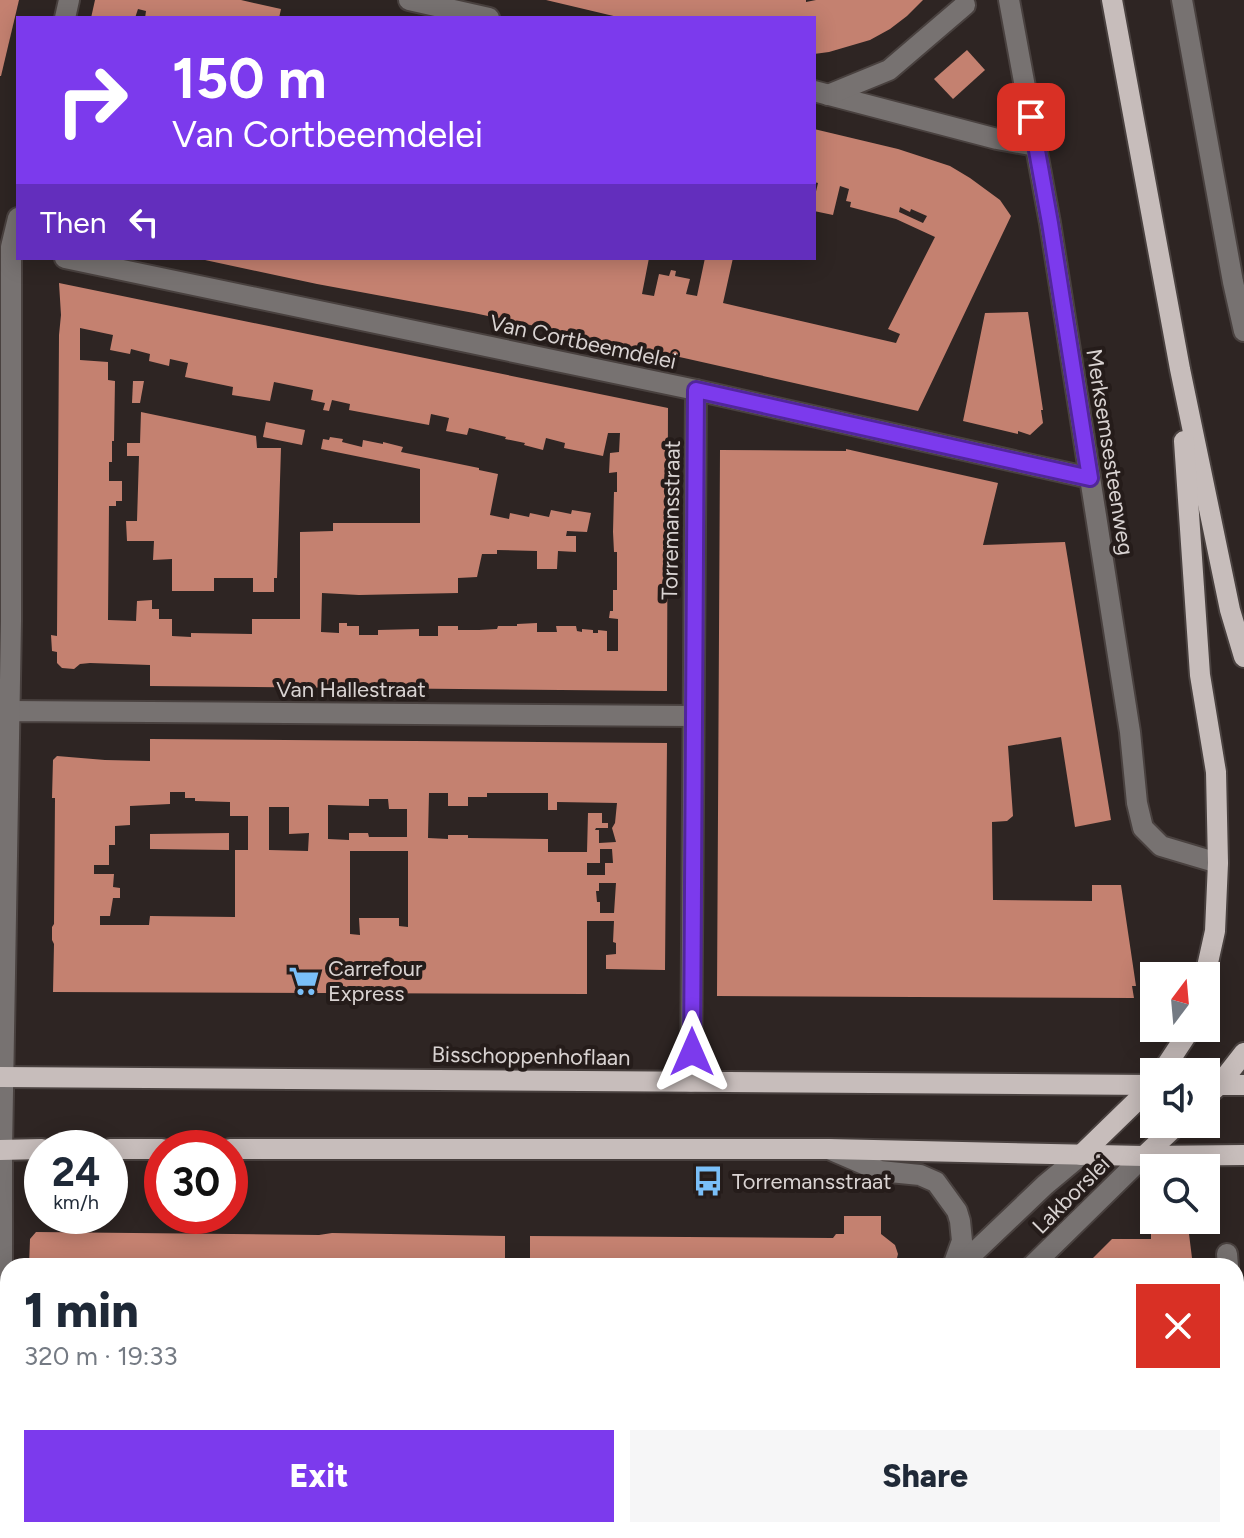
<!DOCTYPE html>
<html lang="en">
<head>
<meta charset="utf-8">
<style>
  body { margin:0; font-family:Figtree,sans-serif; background:#f6f6f7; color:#1f2937; height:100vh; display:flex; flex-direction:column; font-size:30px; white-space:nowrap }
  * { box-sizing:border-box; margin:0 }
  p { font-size:26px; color:#747a83 }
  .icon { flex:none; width:44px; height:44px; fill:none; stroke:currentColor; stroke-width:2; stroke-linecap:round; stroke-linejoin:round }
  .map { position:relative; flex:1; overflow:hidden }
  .details { position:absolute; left:0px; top:1258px; width:1244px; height:280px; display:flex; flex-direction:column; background:#fff; border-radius:24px 24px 0 0; box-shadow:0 4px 20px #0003 }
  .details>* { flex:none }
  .banner { position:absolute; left:16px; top:16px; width:800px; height:244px; border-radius:0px; box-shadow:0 4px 20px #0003; background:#7c3aed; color:#fff; overflow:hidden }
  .needle { width:52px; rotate:16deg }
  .controls { position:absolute; left:1140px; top:962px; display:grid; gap:16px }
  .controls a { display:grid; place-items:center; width:80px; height:80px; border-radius:0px; background:#fff; box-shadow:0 4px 20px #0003; font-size:40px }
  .speed { position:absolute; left:24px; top:1130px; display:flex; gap:16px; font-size:40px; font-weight:700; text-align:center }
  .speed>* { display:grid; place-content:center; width:104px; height:104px; border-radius:50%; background:#fff; box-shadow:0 4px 20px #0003; line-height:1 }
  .speed small { font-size:20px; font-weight:400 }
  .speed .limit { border:12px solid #d22; background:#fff; color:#111 }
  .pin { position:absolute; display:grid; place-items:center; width:68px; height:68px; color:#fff; margin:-34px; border-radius:16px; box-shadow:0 4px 12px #0006 }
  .me { position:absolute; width:88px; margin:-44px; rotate:0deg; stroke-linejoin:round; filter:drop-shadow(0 0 6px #0008) }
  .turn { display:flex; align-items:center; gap:28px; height:168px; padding:0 24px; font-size:36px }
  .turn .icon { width:104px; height:104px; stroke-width:2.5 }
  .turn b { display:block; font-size:56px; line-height:68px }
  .then { display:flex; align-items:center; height:76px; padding:0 24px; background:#0003; gap:16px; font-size:30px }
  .round { display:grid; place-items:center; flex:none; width:84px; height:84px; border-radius:0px; background:#f6f6f7 }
  .head { display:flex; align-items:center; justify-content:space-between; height:136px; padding:0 24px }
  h1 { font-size:48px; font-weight:800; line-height:60px }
  .button { display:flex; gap:16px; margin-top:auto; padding:16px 24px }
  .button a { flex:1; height:92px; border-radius:0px; background:#7c3aed; color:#fff; font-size:32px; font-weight:800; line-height:92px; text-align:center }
  .button a+a { background:#f6f6f7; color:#1f2937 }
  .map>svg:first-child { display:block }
  .building { fill:#c48170; fill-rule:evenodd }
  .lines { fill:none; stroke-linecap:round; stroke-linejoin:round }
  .minor-casing { stroke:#49413f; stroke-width:24 }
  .major-casing { stroke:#49413f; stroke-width:24 }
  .minor { stroke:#777271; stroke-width:20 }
  .major { stroke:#c7bdbb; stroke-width:20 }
  .route-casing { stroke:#51269a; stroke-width:20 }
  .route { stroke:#7c3aed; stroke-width:14 }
  .labels { text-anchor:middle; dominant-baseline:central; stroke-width:8; stroke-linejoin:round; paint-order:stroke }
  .street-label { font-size:22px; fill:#d9d3d2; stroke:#251c1a }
  .poi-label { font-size:22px; fill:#d9d3d2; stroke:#251c1a; text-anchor:start }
</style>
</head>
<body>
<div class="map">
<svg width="1244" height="1538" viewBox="0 0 1244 1538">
  <rect width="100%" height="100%" fill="#2e2523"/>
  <!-- building -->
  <g class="building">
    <polygon points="0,0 19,0 1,76 0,76"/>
    <polygon points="95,0 241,0 281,9 279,18 145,18 146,11 138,9 135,18 91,18"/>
    <polygon points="546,0 806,0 806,2 816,0 923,0 907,16 890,29 870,40 829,52 814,54 814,18 622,18"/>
    <polygon points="967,50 985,70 953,99 934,79"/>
    <path d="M814,129L898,149L950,166L970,178L1000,200L1011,216L918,411L684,358L474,313L317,284L205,260V258H649L642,294L654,296L659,274L669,276L671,270L676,271L675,276L690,279L686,294L697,296L705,258H733L723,303L896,343L900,334L888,329L935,237L896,219L850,207L851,202L846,201L849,189L840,186L833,215L814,211V200L818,183L814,182ZM900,207L910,212L911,209L927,216L923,223L899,212Z"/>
    <path d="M59,283L668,408L667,691L150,686V665L90,663L80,664L74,669L62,668L57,663V652L52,651L51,635L57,636L59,335L61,315ZM80,328L113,335L110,350L130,354L131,349L150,354L149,361L169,366L170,359L188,363L185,377L233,387L232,395L270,401L274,382L313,390L311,400L325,403L323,410L329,411L332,400L350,404L349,410L429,425L431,414L449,418L446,431L467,435L469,428L506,437L505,439L525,443L524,445L543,450L546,438L565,443L564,448L603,456L608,433H620L619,452L610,453L609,473L617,472V492H614L613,532L614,552H617V590H613V611H610L609,618L618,619V651H607V631L598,630V633H593V630L582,629V632L577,631L576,626H556L557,632H537V623L517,624V626H498L497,629L479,630H458V626H438V636H419V629L378,630V635H359V626H347V623H339V633L321,632L322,593L359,595L458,593V578L477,577L482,554H497V550L537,551V569H557L558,551L576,552V536H566L567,531L587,532L591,513L572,510L571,514L551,510L549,517L530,513L529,517L510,513L509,519L490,515L498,474L479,470V468L401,452L403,447L383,442V444L363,440L362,447L342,442L343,439L330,437L329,440L323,439L321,449L420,469V523H333V531L300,532V619H252V634L191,633V637L172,636V619H159V609H152V600L137,601L136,621L108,620L109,506H116V501H122V481H109V462H112V441H114L115,381L108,380V362L80,360Z"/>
    <polygon points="1028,312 1043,410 1041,410 1043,423 1030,435 1018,431 1018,434 963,421 985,313"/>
    <polygon points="133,381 144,381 140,403 132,403"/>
    <polygon points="141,412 256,436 257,448 281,448 277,578 274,578 274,592 253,592 253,578 214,578 214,591 172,591 172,559 153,560 154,541 127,541 126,521 137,521 139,456 127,456 127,443 140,443"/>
    <polygon points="266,422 305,430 302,445 263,437"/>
    <polygon points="846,449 998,483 983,545 1065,542 1111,820 1075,827 1061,737 1008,746 1013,816 1007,821 992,822 993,900 1092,901 1092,885 1121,885 1136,986 1132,986 1134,998 717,996 720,450 846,451"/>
    <path d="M150,739L667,743L665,970L606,969V955L616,954V943L613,942L614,921H587V994L53,992L54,944L52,940V927L54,924L55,798H52L53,760L57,756L105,760L150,761ZM170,792H185V798H195V801L230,802V816H248V850H235V917L150,916L149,925H100V916H110L113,898H120V888L113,887L114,874H94V865H109V845H115V826L130,825V806L170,804ZM429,793H448V806H468V797H487V793H548V810H557V802L617,803L615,823L612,828L616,842L599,843V830H595L596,828H608V823H602V813H588L587,852H548V839L468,838V835H448V839L428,838ZM369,799H388L389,809H407V837H369L368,833H349V840L328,839V805L369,806ZM269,807H289V834L309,833L308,851L269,850ZM600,849H612L613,863H605V875H587V863H600ZM350,851H408V927L399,926V918H359L360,935L350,934ZM599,883H616L614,913H600V902H597L596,891H599Z"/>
    <polygon points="229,833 229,850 150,849 150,834"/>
    <polygon points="844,1216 881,1216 881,1234 895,1245 898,1254 897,1258 899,1263 895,1266 530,1266 530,1236 831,1238 833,1238 836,1234 844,1234"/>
    <polygon points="36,1232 319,1235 332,1233 505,1236 505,1266 81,1266 81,1262 68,1262 68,1266 29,1266 30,1239"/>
    <polygon points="1151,1234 1189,1234 1193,1266 1085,1266 1112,1239 1151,1239"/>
    <rect x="27" y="1530" width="26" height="8"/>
    <polygon points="64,1530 621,1530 613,1538 76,1533 64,1532"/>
    <polygon points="810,1530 910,1530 901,1538 801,1538"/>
    <polygon points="935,1530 1075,1530 1074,1538 927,1538"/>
    <polygon points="1158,1530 1232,1530 1234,1538 1159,1538"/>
  </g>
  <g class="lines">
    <!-- minor casing -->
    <g class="minor-casing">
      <g id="minor">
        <polyline points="409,0 489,18"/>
        <polyline points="1009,0 1050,223 1130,732 1137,803 1143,828 1161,846 1218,863"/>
        <polyline points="1182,0 1233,282 1244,331"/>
        <polyline points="65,18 69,0"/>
        <polyline points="814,91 997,139 1036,146"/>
        <polyline points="828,95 889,70 965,5"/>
        <polyline points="65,258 696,390 1090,478"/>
        <polyline points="0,715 9,711 693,716"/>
        <polyline points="691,1082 696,390"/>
        <polyline points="829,1149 880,1171 920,1175 936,1182 957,1211 960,1221 962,1241 953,1266"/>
        <polyline points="1227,1254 1228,1266"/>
        <polyline points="960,1266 1045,1185 1081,1155"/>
        <polyline points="1032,1266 1144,1156"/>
        <polyline points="1236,1317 1244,1371"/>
        <polyline points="2,1538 2,1150 11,621 11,247 18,218"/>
        <polyline points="683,1538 691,1530"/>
        <polyline points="745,1538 753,1530"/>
      </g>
    </g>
    <!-- major casing -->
    <g class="major-casing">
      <g id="major">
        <polyline points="1112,0 1180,369 1230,610 1244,657"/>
        <polyline points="1184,441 1200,675 1216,772 1218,863 1215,931 1205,976"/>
        <polyline points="1162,1072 1191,1028"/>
        <polyline points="0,1077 1154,1085"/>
        <polyline points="1210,1085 1244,1085"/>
        <polyline points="1206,1097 1219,1085 1244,1053"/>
        <polyline points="110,1149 162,1149"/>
        <polyline points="230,1149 829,1149 1144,1156 1244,1155"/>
        <polyline points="0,1150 42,1149"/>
        <polyline points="1081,1155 1154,1084"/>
        <polyline points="1144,1156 1178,1124"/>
      </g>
    </g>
    <!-- minor -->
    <use href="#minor" class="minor"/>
    <!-- major -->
    <use href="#major" class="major"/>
  </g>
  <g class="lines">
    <!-- route casing -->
    <g class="route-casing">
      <polyline id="route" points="692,1052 696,390 1090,478 1050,223 1031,117"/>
    </g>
    <!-- route -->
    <use href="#route" class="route"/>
  </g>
  <!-- icons -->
  <defs>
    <g id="supermarket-bare" transform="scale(2.4)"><path d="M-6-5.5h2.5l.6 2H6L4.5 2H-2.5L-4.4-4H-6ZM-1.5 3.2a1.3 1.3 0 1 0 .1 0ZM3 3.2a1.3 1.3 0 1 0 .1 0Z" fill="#7abff8" stroke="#251c1a" stroke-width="2.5" paint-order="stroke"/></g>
    <g id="bus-bare" transform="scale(2.4)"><path d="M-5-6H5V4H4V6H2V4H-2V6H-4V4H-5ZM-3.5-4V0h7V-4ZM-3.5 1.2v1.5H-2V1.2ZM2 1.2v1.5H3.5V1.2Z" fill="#7abff8" stroke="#251c1a" stroke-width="2.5" paint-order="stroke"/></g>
  </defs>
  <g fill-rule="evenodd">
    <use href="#supermarket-bare" x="304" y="981"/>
    <use href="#bus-bare" x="708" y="1181"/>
  </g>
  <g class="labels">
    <!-- street labels -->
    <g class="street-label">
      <text transform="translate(583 342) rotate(12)">Van Cortbeemdelei</text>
      <text transform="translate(1110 452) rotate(81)">Merksemsesteenweg</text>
      <text transform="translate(671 520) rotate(-89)">Torremansstraat</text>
      <text x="351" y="689">Van Hallestraat</text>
      <text transform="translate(531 1056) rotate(1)">Bisschoppenhoflaan</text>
      <text transform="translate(1071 1195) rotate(-45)">Lakborslei</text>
    </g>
    <!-- poi labels -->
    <g class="poi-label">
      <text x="328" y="968">Carrefour<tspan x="328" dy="25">Express</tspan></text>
      <text x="732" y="1181">Torremansstraat</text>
    </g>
  </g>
</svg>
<div class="controls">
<a><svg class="needle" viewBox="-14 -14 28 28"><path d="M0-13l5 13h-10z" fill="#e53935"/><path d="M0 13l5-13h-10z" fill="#747a83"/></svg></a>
<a><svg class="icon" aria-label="sound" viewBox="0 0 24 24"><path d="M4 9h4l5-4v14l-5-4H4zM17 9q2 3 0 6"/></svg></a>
<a><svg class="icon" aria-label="search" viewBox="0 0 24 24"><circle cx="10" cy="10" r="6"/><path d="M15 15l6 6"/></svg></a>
</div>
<div class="speed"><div>24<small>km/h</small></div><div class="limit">30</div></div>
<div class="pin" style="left:1031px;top:117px;background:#d93025"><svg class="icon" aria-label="arrive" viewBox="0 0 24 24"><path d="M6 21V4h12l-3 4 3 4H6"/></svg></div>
<svg class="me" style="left:692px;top:1052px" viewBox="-20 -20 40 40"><path d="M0-17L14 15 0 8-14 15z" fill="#7c3aed" stroke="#fff" stroke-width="4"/></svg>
<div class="banner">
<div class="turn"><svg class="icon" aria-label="right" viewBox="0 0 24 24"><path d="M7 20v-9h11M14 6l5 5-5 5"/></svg><div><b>150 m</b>Van Cortbeemdelei</div></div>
<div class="then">Then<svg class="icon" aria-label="left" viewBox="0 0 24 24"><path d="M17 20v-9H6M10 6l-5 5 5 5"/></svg></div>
</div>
<section class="details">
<div class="head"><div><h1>1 min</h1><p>320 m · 19:33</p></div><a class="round" style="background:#d93025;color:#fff"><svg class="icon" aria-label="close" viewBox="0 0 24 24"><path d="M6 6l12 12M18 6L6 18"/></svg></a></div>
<div class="button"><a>Exit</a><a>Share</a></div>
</section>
</div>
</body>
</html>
